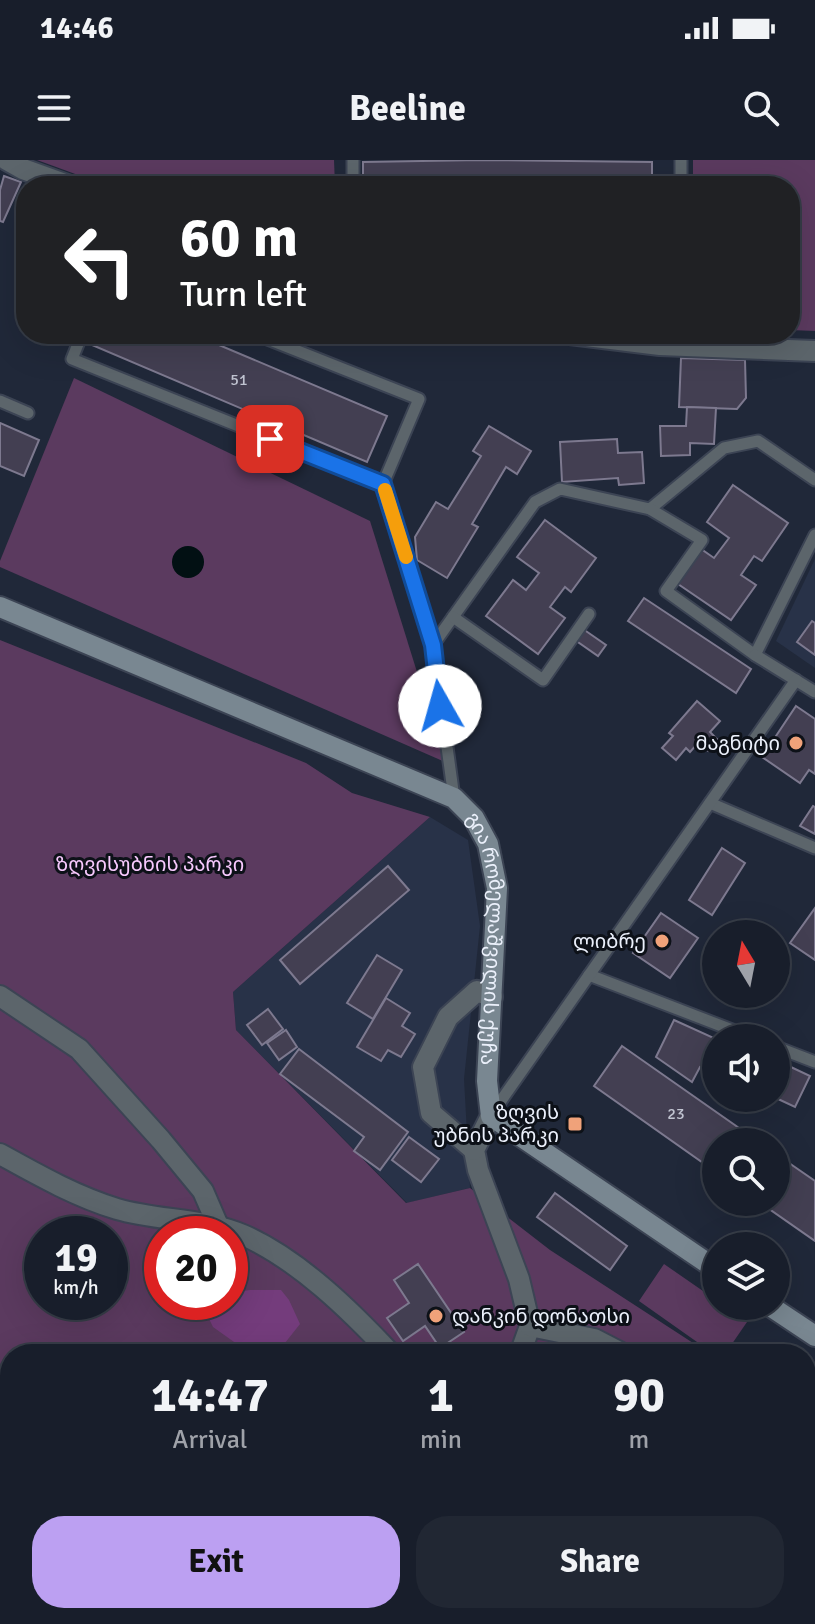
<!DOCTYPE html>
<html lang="en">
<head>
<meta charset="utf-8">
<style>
  body { margin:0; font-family:Signika,"Noto Sans Georgian",sans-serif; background:#212733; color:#f1f3f6; height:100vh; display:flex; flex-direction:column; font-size:30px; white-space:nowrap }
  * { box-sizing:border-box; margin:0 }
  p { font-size:26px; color:#9fa2a9 }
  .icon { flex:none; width:44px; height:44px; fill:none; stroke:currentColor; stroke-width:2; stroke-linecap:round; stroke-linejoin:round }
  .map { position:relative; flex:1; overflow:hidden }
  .drawer { position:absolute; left:0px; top:1184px; width:816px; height:280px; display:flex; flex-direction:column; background:#181e2b; border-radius:32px 32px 0 0; box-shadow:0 8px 32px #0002,0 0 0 2px #363c47 }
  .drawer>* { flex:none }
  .banner { position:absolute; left:16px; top:16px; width:784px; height:168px; border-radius:32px; box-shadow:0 8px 32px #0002,0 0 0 2px #363c47; background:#202124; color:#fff; overflow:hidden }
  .needle { width:52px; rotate:350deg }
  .fabs { position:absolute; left:702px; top:760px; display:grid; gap:16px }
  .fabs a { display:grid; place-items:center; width:88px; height:88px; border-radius:50%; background:#181e2b; box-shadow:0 8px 32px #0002,0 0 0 2px #363c47; font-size:40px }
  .speed { position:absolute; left:24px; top:1056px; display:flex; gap:16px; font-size:40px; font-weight:700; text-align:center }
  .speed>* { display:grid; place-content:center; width:104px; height:104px; border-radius:50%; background:#181e2b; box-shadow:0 8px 32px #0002,0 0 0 2px #363c47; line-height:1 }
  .speed small { font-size:20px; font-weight:400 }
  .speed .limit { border:12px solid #d22; background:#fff; color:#111 }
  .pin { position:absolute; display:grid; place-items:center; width:68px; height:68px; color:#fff; margin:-34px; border-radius:16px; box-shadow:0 4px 12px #0006 }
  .me { position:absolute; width:88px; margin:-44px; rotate:353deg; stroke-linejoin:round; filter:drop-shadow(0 0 6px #0008) }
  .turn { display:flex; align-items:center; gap:28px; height:168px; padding:0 32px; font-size:36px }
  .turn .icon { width:104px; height:104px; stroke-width:2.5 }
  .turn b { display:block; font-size:56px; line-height:68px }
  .eta { display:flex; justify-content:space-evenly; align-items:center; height:136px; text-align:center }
  .eta b { font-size:48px; font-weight:700; line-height:56px }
  .action { display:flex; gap:16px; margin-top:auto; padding:16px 32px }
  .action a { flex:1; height:92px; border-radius:32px; background:#bca0f2; color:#111; font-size:32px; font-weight:700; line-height:92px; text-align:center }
  .action a+a { background:#212733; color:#f1f3f6 }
  .status { display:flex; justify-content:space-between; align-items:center; height:56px; padding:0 40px; background:#181e2b; direction:ltr }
  .status svg { height:22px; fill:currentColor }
  header { display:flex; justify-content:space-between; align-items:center; height:104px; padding:0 32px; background:#181e2b; font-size:36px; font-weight:700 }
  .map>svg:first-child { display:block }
  .built { fill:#283248 }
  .green { fill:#5b3a5f; fill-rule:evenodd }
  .forest { fill:#743c7c }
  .water { fill:#021013 }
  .building { fill:#433f52; stroke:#7d798f; stroke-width:2 }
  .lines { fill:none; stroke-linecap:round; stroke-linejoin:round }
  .lane-casing { stroke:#3c4454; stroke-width:15 }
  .street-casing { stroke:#3c4454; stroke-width:24 }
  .secondary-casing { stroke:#3c4454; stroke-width:24 }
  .lane { stroke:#5c656b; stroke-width:11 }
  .street { stroke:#5c656b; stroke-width:20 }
  .secondary { stroke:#798791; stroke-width:20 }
  .route-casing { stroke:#114b97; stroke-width:20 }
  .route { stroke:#1a73e8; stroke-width:14 }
  .slow { stroke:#f59e0b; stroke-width:14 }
  .poi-dot { fill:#f0a27a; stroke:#0d1118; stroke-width:3 }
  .labels { text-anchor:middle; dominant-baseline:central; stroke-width:6; stroke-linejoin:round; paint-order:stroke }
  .number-label { font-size:16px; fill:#c1c4d1 }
  .poi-label { font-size:20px; fill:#ebf0fb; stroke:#0d1118; text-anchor:end }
  .park-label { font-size:20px; fill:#f8c9fe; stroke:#0d1118 }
  .street-label { font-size:20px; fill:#ebf0fb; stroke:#0d1118 }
</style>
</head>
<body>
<div class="status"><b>14:46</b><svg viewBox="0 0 49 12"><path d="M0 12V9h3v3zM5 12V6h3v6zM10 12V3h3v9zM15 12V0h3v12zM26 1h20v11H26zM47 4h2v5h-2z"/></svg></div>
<header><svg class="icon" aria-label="menu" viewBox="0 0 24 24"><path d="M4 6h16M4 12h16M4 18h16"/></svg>Beeline<svg class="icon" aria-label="search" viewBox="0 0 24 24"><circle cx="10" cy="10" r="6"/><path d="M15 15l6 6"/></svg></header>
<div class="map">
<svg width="815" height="1464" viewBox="0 0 815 1464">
  <rect width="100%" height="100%" fill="#202839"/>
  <!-- built -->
  <g class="built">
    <polygon points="815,399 815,508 776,481"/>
    <polygon points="430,657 468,680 480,766 464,919 470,1028 407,1043 236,870 233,832"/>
    <polygon points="0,1437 10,1438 10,1454 161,1454 216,1459 221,1464 0,1464"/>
  </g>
  <!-- green -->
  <g class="green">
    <polygon points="37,0 334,0 335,26 108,26"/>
    <polygon points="693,0 815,0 815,171 790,170 790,26 693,26"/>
    <polygon points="74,218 370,361 445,602 0,407 0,401"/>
    <path d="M0,480L306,603L352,633L430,657L233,832L236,870L406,1043L470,1028L550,1090L710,1194H10V1348H0ZM42,1074H110V1142H42ZM162,1074H230V1142H162Z"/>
    <polygon points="664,1104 716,1140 716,1146 724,1146 747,1162 725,1194 714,1194 639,1141"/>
    <polygon points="806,1235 815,1239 815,1464 278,1464 271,1454 806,1454"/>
  </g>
  <!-- forest -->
  <g class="forest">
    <polygon points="250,1130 281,1130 289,1140 300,1164 281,1188 264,1194 251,1194 213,1167 201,1142 230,1142 230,1133"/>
    <polygon points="225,1454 508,1454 498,1464 229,1464"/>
  </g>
  <!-- water -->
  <circle class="water" cx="188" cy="402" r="16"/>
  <!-- building -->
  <g class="building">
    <polygon points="481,0 652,2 652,26 363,26 363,2"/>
    <polygon points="4,16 21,22 3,62 0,61 0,30"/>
    <polygon points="97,174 193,174 387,256 367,302 92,185"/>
    <polygon points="681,198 745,200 746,238 737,249 679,247"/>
    <polygon points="687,247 716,248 714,284 690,283 690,295 661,296 660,266 686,266"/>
    <polygon points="0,263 39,280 24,316 0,306"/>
    <polygon points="489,266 531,291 517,314 506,307 472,364 478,367 447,418 417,400 415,377 436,342 448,349 481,296 473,291"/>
    <polygon points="617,279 618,293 642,292 644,323 619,325 618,318 562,322 560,282"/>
    <polygon points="733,325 788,363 762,401 754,396 741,415 756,425 731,460 678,424 701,389 714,398 729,378 707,362"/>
    <polygon points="545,360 596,398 571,432 565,427 550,447 565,458 538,494 486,456 513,420 526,430 539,413 517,397"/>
    <polygon points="644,438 751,509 736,533 628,461"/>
    <polygon points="812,461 815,463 815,495 797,482"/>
    <polygon points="583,469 606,485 598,496 575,480"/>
    <polygon points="697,541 720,561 710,572 718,580 708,591 698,583 690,592 686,588 676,600 662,588 673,576 669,573"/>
    <polygon points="796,546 815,559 815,614 809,610 800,623 762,597"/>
    <polygon points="813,646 815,647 815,674 800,666"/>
    <polygon points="722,688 745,703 712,755 689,740"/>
    <polygon points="388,706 409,730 300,824 280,800"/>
    <polygon points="815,748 815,800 790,783"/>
    <polygon points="661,753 698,778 670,818 633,793"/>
    <polygon points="377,795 402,810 373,859 347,843"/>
    <polygon points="386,838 410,853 402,866 415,874 401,897 388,890 381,901 357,887"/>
    <polygon points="268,849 283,869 262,885 247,865"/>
    <polygon points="674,860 716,879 713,897 716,898 716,914 700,907 692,922 656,897"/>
    <polygon points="286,870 297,887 279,900 267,883"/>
    <polygon points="622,886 759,982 716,982 716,1012 594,926"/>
    <polygon points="299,889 408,972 380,1010 354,991 364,977 280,914"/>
    <polygon points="776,900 810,916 795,947 776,938"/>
    <polygon points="409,977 439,999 421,1022 392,1000"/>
    <polygon points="776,994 815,1021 815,1081 759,1042 776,1042"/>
    <polygon points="555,1033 627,1086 610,1110 537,1057"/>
    <polygon points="418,1104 464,1172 440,1188 425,1166 403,1181 387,1158 409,1143 394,1120"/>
  </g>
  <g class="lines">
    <!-- lane casing -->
    <g class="lane-casing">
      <g id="lane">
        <polyline points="353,0 353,26"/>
        <polyline points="681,26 681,0"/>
        <polyline points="82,174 72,199 383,324 419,239 255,174"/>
        <polyline points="0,241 28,253"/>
        <polyline points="383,324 433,485 535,342 560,329 650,349 724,288 758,281 815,320"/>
        <polyline points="650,349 702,380 666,431 755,495 815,375"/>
        <polyline points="453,457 543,520 589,454"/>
        <polyline points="433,485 454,638"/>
        <polyline points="755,495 815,532"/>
        <polyline points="710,643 815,688"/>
        <polyline points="589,815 753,878"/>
        <polyline points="776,887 815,902"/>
        <polyline points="491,955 796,520"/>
      </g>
    </g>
    <!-- street casing -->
    <g class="street-casing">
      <g id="street">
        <polyline points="7,0 23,9 70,26"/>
        <polyline points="570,174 660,185 815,191"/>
        <polyline points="0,836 79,889 161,980 203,1031 219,1068"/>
        <polyline points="491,956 474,990 478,1010 519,1119 530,1166 520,1194"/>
        <polyline points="474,990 431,953 423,907 448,857 477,831 492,837"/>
        <path d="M0,994C38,1015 75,1036 117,1049C158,1061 203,1058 243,1075C298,1099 351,1151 391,1194"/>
        <polyline points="530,1166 594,1179 623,1194"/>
        <polyline points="806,1324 815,1331"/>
        <polyline points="0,1361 10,1362"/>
        <polyline points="806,1383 815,1387"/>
        <polyline points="714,1454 724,1464"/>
      </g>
    </g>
    <!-- secondary casing -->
    <g class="secondary-casing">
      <g id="secondary">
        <path id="s1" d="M0,447L454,638L474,658L488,684L497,728L487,921L491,956L716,1109"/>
        <polyline points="770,1146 815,1176"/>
      </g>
    </g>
    <!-- lane -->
    <use href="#lane" class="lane"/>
    <!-- street -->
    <use href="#street" class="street"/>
    <!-- secondary -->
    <use href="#secondary" class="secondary"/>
  </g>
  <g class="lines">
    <!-- route casing -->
    <g class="route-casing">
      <polyline id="route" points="270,279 383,324 433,485 440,546"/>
    </g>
    <!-- route -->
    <use href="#route" class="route"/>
    <!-- slow -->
    <polyline class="slow" points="385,330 406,397"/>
  </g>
  <!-- markers -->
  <g class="poi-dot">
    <circle cx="796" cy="583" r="8"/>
    <circle cx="662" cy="781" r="8"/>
    <rect x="567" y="956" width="16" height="16" rx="4"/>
    <circle cx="436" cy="1156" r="8"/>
  </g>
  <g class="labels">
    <!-- number labels -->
    <g class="number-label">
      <text x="239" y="220">51</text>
      <text x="676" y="954">23</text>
    </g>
    <!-- poi labels -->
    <g class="poi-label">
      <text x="780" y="583">მაგნიტი</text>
      <text x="646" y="781">ლიბრე</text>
      <text x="559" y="952">ზღვის<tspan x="559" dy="23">უბნის პარკი</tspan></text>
      <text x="452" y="1156" text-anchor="start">დანკინ დონათსი</text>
    </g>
    <!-- park labels -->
    <g class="park-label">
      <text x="150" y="704">ზღვისუბნის პარკი</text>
    </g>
    <!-- street labels -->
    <g class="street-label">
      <text stroke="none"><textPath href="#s1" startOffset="644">გია რომელაშვილის ქუჩა</textPath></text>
    </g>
  </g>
</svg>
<div class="fabs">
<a><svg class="needle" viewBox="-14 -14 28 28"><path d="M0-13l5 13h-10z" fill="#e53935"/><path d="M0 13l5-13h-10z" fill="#9fa2a9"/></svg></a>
<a><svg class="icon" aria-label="sound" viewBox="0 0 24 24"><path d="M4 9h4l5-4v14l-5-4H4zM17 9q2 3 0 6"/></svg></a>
<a><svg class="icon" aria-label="search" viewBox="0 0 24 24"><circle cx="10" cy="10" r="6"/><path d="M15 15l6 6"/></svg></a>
<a><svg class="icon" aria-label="layers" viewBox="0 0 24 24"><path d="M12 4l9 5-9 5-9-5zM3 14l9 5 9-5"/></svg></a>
</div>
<div class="speed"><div>19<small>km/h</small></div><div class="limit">20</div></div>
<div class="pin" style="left:270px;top:279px;background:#d93025"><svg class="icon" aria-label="arrive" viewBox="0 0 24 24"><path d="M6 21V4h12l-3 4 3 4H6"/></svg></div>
<svg class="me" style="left:440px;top:546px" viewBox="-20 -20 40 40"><circle r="19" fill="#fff"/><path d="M0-13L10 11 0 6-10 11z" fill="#1a73e8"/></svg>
<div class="banner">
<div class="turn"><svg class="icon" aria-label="left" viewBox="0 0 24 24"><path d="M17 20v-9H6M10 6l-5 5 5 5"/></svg><div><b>60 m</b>Turn left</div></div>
</div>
<section class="drawer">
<div class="eta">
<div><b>14:47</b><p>Arrival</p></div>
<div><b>1</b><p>min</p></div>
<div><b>90</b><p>m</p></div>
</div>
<div class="action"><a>Exit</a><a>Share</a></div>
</section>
</div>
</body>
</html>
